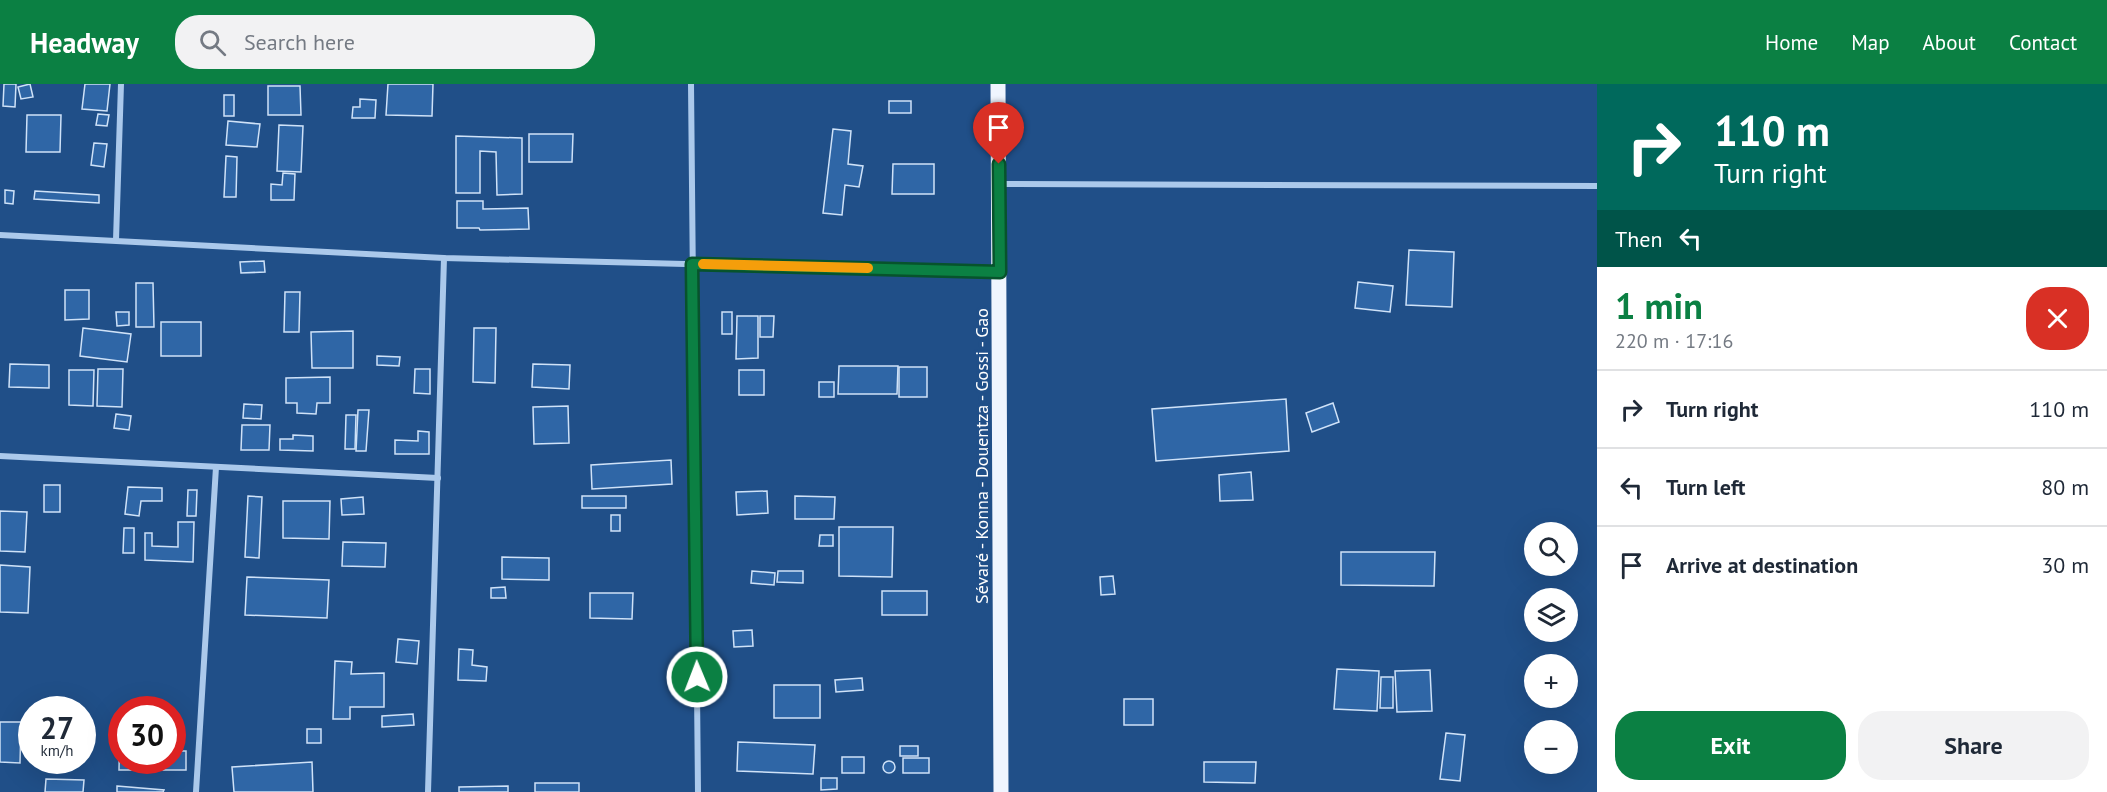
<!DOCTYPE html>
<html lang="en">
<head>
<meta charset="utf-8">
<style>
  body { margin:0; font-family:"PT Sans",sans-serif; background:#f2f2f3; color:#1f2937; height:100vh; display:flex; flex-direction:column; font-size:22px; white-space:nowrap }
  * { box-sizing:border-box; margin:0 }
  p { font-size:20px; color:#747a83 }
  .icon { flex:none; width:33px; height:33px; fill:none; stroke:currentColor; stroke-width:2; stroke-linecap:round; stroke-linejoin:round }
  .map { position:relative; flex:1; overflow:hidden }
  .details { display:flex; flex-direction:column; background:#fff; width:510px }
  .details>* { flex:none }
  .banner { background:#00695c; color:#fff; overflow:hidden }
  .fabs { position:absolute; left:1524px; top:438px; display:grid; gap:12px }
  .fabs a { display:grid; place-items:center; width:54px; height:54px; border-radius:50%; background:#fff; box-shadow:0 6px 24px #0002; font-size:30px }
  .speed { position:absolute; left:18px; top:612px; display:flex; gap:12px; font-size:30px; font-weight:700; text-align:center }
  .speed>* { display:grid; place-content:center; width:78px; height:78px; border-radius:50%; background:#fff; box-shadow:0 6px 24px #0002; line-height:1 }
  .speed small { font-size:15px; font-weight:400 }
  .speed .limit { border:9px solid #d22; background:#fff; color:#111 }
  .pin { position:absolute; display:grid; place-items:center; width:51px; height:51px; color:#fff; margin:-62px -26px; border-radius:50% 50% 50% 0; rotate:-45deg; box-shadow:0 0 6px #0007 }
  .pin .icon { rotate:45deg }
  .me { position:absolute; width:66px; margin:-33px; rotate:359deg; stroke-linejoin:round; filter:drop-shadow(0 0 4px #0008) }
  .turn { display:flex; align-items:center; gap:21px; height:126px; padding:0 18px; font-size:27px }
  .turn .icon { width:78px; height:78px; stroke-width:2.5 }
  .turn b { display:block; font-size:42px; line-height:51px }
  .then { display:flex; align-items:center; height:57px; padding:0 18px; background:#0003; gap:12px; font-size:22px }
  .round { display:grid; place-items:center; flex:none; width:63px; height:63px; border-radius:24px; background:#f2f2f3 }
  .headline { display:flex; align-items:center; justify-content:space-between; height:102px; padding:0 18px }
  h1 { font-size:36px; font-weight:700; line-height:45px; color:#0b8043 }
  .primary-button { display:flex; gap:12px; margin-top:auto; padding:12px 18px }
  .primary-button a { flex:1; height:69px; border-radius:24px; background:#0b8043; color:#fff; font-size:24px; font-weight:700; line-height:69px; text-align:center }
  .primary-button a+a { background:#f2f2f3; color:#1f2937 }
  ul { padding:0; list-style:none }
  li { display:flex; align-items:center; gap:18px; height:78px; padding:0 18px; border-top:2px solid #e0e1e3 }
  li div { flex:1 }
  li b { display:block; font-size:22px }
  li em { font-style:normal }
  header { display:flex; align-items:center; gap:36px; box-sizing:border-box; height:84px; padding:0 30px; background:#0b8043; color:#fff }
  header strong { font-size:28px }
  nav { display:flex; gap:33px; margin-inline-start:auto; font-size:21px }
  .search { width:420px; height:54px; background:#f2f2f3; display:flex; align-items:center; gap:15px; box-sizing:border-box; padding:0 21px; border-radius:24px; color:#747a83; font-size:22px }
  main { display:flex; flex:1; min-height:0 }
  .map>svg:first-child { display:block }
  .building { fill:#2f66a6; stroke:#cfe2f8; stroke-width:1.5 }
  .lines { fill:none; stroke-linecap:round; stroke-linejoin:round }
  .minor { stroke:#abc9eb; stroke-width:6 }
  .primary { stroke:#eff5fe; stroke-width:15 }
  .route-casing { stroke:#07532c; stroke-width:15 }
  .route { stroke:#0b8043; stroke-width:10 }
  .slow { stroke:#f59e0b; stroke-width:10 }
  .labels { text-anchor:middle; dominant-baseline:central; stroke-width:6; stroke-linejoin:round; paint-order:stroke }
  .street-label { font-size:18px; fill:#fff; stroke:#204f88 }
</style>
</head>
<body>
<header>
<strong>Headway</strong>
<div class="search"><svg class="icon" aria-label="search" viewBox="0 0 24 24"><circle cx="10" cy="10" r="6"/><path d="M15 15l6 6"/></svg>Search here</div>
<nav><a>Home</a><a>Map</a><a>About</a><a>Contact</a></nav>
</header>
<main>
<div class="map">
<svg width="1597" height="708" viewBox="0 0 1597 708">
  <rect width="100%" height="100%" fill="#204f88"/>
  <!-- building -->
  <g class="building">
    <polygon points="4,0 16,0 15,23 3,22"/>
    <polygon points="30,0 33,13 21,15 18,3"/>
    <polygon points="85,0 110,0 107,27 82,25"/>
    <polygon points="388,0 433,0 432,32 386,31"/>
    <polygon points="268,2 300,2 301,31 268,31"/>
    <rect x="224" y="11" width="10" height="21"/>
    <polygon points="360,15 376,16 375,34 352,34 353,23 360,23"/>
    <rect x="889" y="17" width="22" height="12"/>
    <polygon points="98,30 109,31 107,42 96,41"/>
    <polygon points="27,31 61,31 60,68 26,68"/>
    <polygon points="228,37 260,40 257,63 226,61"/>
    <polygon points="279,41 303,42 301,88 277,87"/>
    <polygon points="833,45 851,47 848,80 863,82 859,103 845,101 842,131 823,129"/>
    <polygon points="529,50 573,50 572,78 529,78"/>
    <polygon points="456,52 522,54 522,110 497,111 496,68 480,67 480,109 456,109"/>
    <polygon points="94,59 107,60 104,83 91,81"/>
    <polygon points="226,72 237,73 236,113 224,113"/>
    <polygon points="893,80 934,80 934,110 892,110"/>
    <polygon points="283,89 295,90 294,116 271,116 271,100 282,101"/>
    <polygon points="5,106 14,107 13,120 5,119"/>
    <polygon points="35,107 99,111 99,119 34,115"/>
    <polygon points="457,117 483,117 483,125 528,124 529,145 480,146 479,144 457,144"/>
    <polygon points="1409,166 1454,168 1452,223 1406,221"/>
    <polygon points="264,177 265,188 241,189 240,178"/>
    <polygon points="1358,198 1393,202 1390,228 1355,224"/>
    <polygon points="136,199 153,199 154,243 136,243"/>
    <polygon points="65,206 89,206 89,235 65,236"/>
    <polygon points="285,208 300,208 299,248 284,248"/>
    <polygon points="116,228 129,228 129,241 117,242"/>
    <rect x="722" y="228" width="10" height="22"/>
    <polygon points="737,232 758,232 758,274 736,275"/>
    <polygon points="760,232 774,232 773,253 760,253"/>
    <rect x="161" y="238" width="40" height="34"/>
    <polygon points="83,244 131,250 127,278 80,272"/>
    <polygon points="474,244 496,244 495,299 473,298"/>
    <polygon points="353,247 353,284 312,284 311,248"/>
    <polygon points="377,272 400,273 399,282 377,281"/>
    <polygon points="10,280 49,281 49,304 9,303"/>
    <polygon points="533,280 570,281 569,305 532,303"/>
    <polygon points="839,282 898,282 897,310 838,310"/>
    <rect x="899" y="283" width="28" height="30"/>
    <polygon points="98,285 123,285 122,323 97,322"/>
    <polygon points="415,285 430,285 430,310 414,309"/>
    <polygon points="69,286 94,286 93,322 69,321"/>
    <rect x="739" y="286" width="25" height="25"/>
    <polygon points="330,293 330,319 317,319 316,330 297,329 297,319 286,319 286,294"/>
    <rect x="819" y="298" width="15" height="15"/>
    <polygon points="1286,315 1289,367 1156,377 1152,325"/>
    <polygon points="1333,319 1339,338 1312,348 1306,329"/>
    <polygon points="244,320 262,321 261,335 243,334"/>
    <polygon points="568,322 569,359 534,360 533,323"/>
    <polygon points="358,326 369,326 366,367 356,367"/>
    <polygon points="116,330 131,332 129,346 114,344"/>
    <polygon points="346,331 356,331 355,365 345,365"/>
    <polygon points="242,341 270,341 269,366 241,366"/>
    <polygon points="418,347 429,348 429,370 395,370 395,356 418,357"/>
    <polygon points="293,351 313,352 313,367 280,366 280,355 293,355"/>
    <polygon points="671,376 672,400 592,405 591,381"/>
    <polygon points="1251,388 1253,416 1220,417 1219,391"/>
    <rect x="44" y="401" width="16" height="27"/>
    <polygon points="128,403 162,404 162,417 141,417 139,432 125,430"/>
    <polygon points="188,406 197,406 196,432 187,432"/>
    <polygon points="767,407 768,429 737,431 736,408"/>
    <polygon points="248,412 262,413 259,474 245,473"/>
    <rect x="582" y="412" width="44" height="12"/>
    <polygon points="795,412 835,413 834,435 795,435"/>
    <polygon points="363,413 364,430 342,431 341,415"/>
    <polygon points="283,417 330,417 329,455 283,454"/>
    <polygon points="0,427 27,428 25,468 0,467"/>
    <rect x="611" y="431" width="9" height="16"/>
    <polygon points="178,438 194,438 193,478 145,476 145,449 152,449 152,462 178,463"/>
    <polygon points="839,443 893,443 892,493 839,492"/>
    <polygon points="124,444 134,444 134,469 123,469"/>
    <polygon points="820,451 833,451 833,462 819,462"/>
    <polygon points="343,458 386,459 385,483 342,482"/>
    <polygon points="1341,468 1435,468 1434,502 1341,501"/>
    <polygon points="502,473 549,474 549,496 502,495"/>
    <polygon points="0,481 30,483 28,529 0,528"/>
    <polygon points="752,487 775,489 774,501 751,499"/>
    <polygon points="778,487 803,487 803,499 777,498"/>
    <polygon points="1113,492 1115,510 1101,511 1100,493"/>
    <polygon points="247,493 329,496 327,534 245,531"/>
    <polygon points="505,503 506,514 491,514 491,504"/>
    <rect x="882" y="507" width="45" height="24"/>
    <polygon points="590,509 633,509 632,535 590,534"/>
    <polygon points="752,546 753,562 734,563 733,547"/>
    <polygon points="398,555 419,557 417,580 396,578"/>
    <polygon points="459,565 473,566 472,581 487,583 486,597 458,596"/>
    <polygon points="335,577 352,578 351,590 384,589 384,623 350,623 350,635 333,635"/>
    <polygon points="1337,585 1379,587 1377,627 1334,625"/>
    <polygon points="1430,586 1432,627 1397,628 1395,587"/>
    <polygon points="1381,593 1393,593 1393,624 1380,624"/>
    <polygon points="862,594 863,606 836,608 835,596"/>
    <rect x="774" y="601" width="46" height="33"/>
    <rect x="1124" y="615" width="29" height="26"/>
    <polygon points="413,630 414,641 382,643 382,632"/>
    <polygon points="120,635 122,635 122,676 172,676 172,667 186,667 186,686 119,686"/>
    <polygon points="0,638 21,638 20,679 0,678"/>
    <rect x="307" y="645" width="14" height="14"/>
    <polygon points="1446,649 1465,651 1460,697 1440,695"/>
    <polygon points="738,658 815,661 813,690 737,687"/>
    <rect x="900" y="662" width="18" height="10"/>
    <rect x="842" y="673" width="22" height="16"/>
    <rect x="903" y="674" width="26" height="15"/>
    <circle cx="889" cy="683" r="6"/>
    <polygon points="312,678 313,708 234,708 232,683"/>
    <polygon points="1204,678 1256,678 1255,699 1204,698"/>
    <polygon points="821,694 837,694 837,705 821,706"/>
    <polygon points="46,695 84,696 83,708 45,708"/>
    <rect x="535" y="699" width="44" height="9"/>
    <polygon points="117,702 164,706 163,708 117,708"/>
    <polygon points="508,702 508,708 459,708 459,703"/>
  </g>
  <g class="lines">
    <!-- minor -->
    <g class="minor">
      <polyline points="691,0 698,708"/>
      <polyline points="999,100 1597,102"/>
      <polyline points="0,151 444,174 998,188"/>
      <polyline points="116,156 121,0"/>
      <polyline points="0,372 438,394"/>
      <polyline points="196,708 216,383"/>
      <polyline points="428,708 444,174"/>
    </g>
    <!-- primary -->
    <polyline class="primary" points="998,0 1001,708"/>
  </g>
  <g class="lines">
    <!-- route casing -->
    <g class="route-casing">
      <polyline id="route" points="697,593 692,180 1000,188 999,80"/>
    </g>
    <!-- route -->
    <use href="#route" class="route"/>
    <!-- slow -->
    <polyline class="slow" points="703,180 868,184"/>
  </g>
  <g class="labels">
    <!-- street labels -->
    <g class="street-label">
      <text transform="translate(981 372) rotate(-90)">Sévaré - Konna - Douentza - Gossi - Gao</text>
    </g>
  </g>
</svg>
<div class="fabs">
<a><svg class="icon" aria-label="search" viewBox="0 0 24 24"><circle cx="10" cy="10" r="6"/><path d="M15 15l6 6"/></svg></a>
<a><svg class="icon" aria-label="layers" viewBox="0 0 24 24"><path d="M12 4l9 5-9 5-9-5zM3 14l9 5 9-5"/></svg></a>
<a>+</a>
<a>−</a>
</div>
<div class="speed"><div>27<small>km/h</small></div><div class="limit">30</div></div>
<div class="pin" style="left:999px;top:80px;background:#d93025"><svg class="icon" aria-label="arrive" viewBox="0 0 24 24"><path d="M6 21V4h12l-3 4 3 4H6"/></svg></div>
<svg class="me" style="left:697px;top:593px" viewBox="-20 -20 40 40"><circle r="17" fill="#0b8043" stroke="#fff" stroke-width="3"/><path d="M0-11L8 9 0 5-8 9z" fill="#fff"/></svg>
</div>
<section class="details">
<div class="banner">
<div class="turn"><svg class="icon" aria-label="right" viewBox="0 0 24 24"><path d="M7 20v-9h11M14 6l5 5-5 5"/></svg><div><b>110 m</b>Turn right</div></div>
<div class="then">Then<svg class="icon" aria-label="left" viewBox="0 0 24 24"><path d="M17 20v-9H6M10 6l-5 5 5 5"/></svg></div>
</div>
<div class="headline"><div><h1>1 min</h1><p>220 m · 17:16</p></div><a class="round" style="background:#d93025;color:#fff"><svg class="icon" aria-label="close" viewBox="0 0 24 24"><path d="M6 6l12 12M18 6L6 18"/></svg></a></div>
<ul>
<li><svg class="icon" aria-label="right" viewBox="0 0 24 24"><path d="M7 20v-9h11M14 6l5 5-5 5"/></svg><div><b>Turn right</b></div><em>110 m</em></li>
<li><svg class="icon" aria-label="left" viewBox="0 0 24 24"><path d="M17 20v-9H6M10 6l-5 5 5 5"/></svg><div><b>Turn left</b></div><em>80 m</em></li>
<li><svg class="icon" aria-label="arrive" viewBox="0 0 24 24"><path d="M6 21V4h12l-3 4 3 4H6"/></svg><div><b>Arrive at destination</b></div><em>30 m</em></li>
</ul>
<div class="primary-button"><a>Exit</a><a>Share</a></div>
</section>
</main>
</body>
</html>
